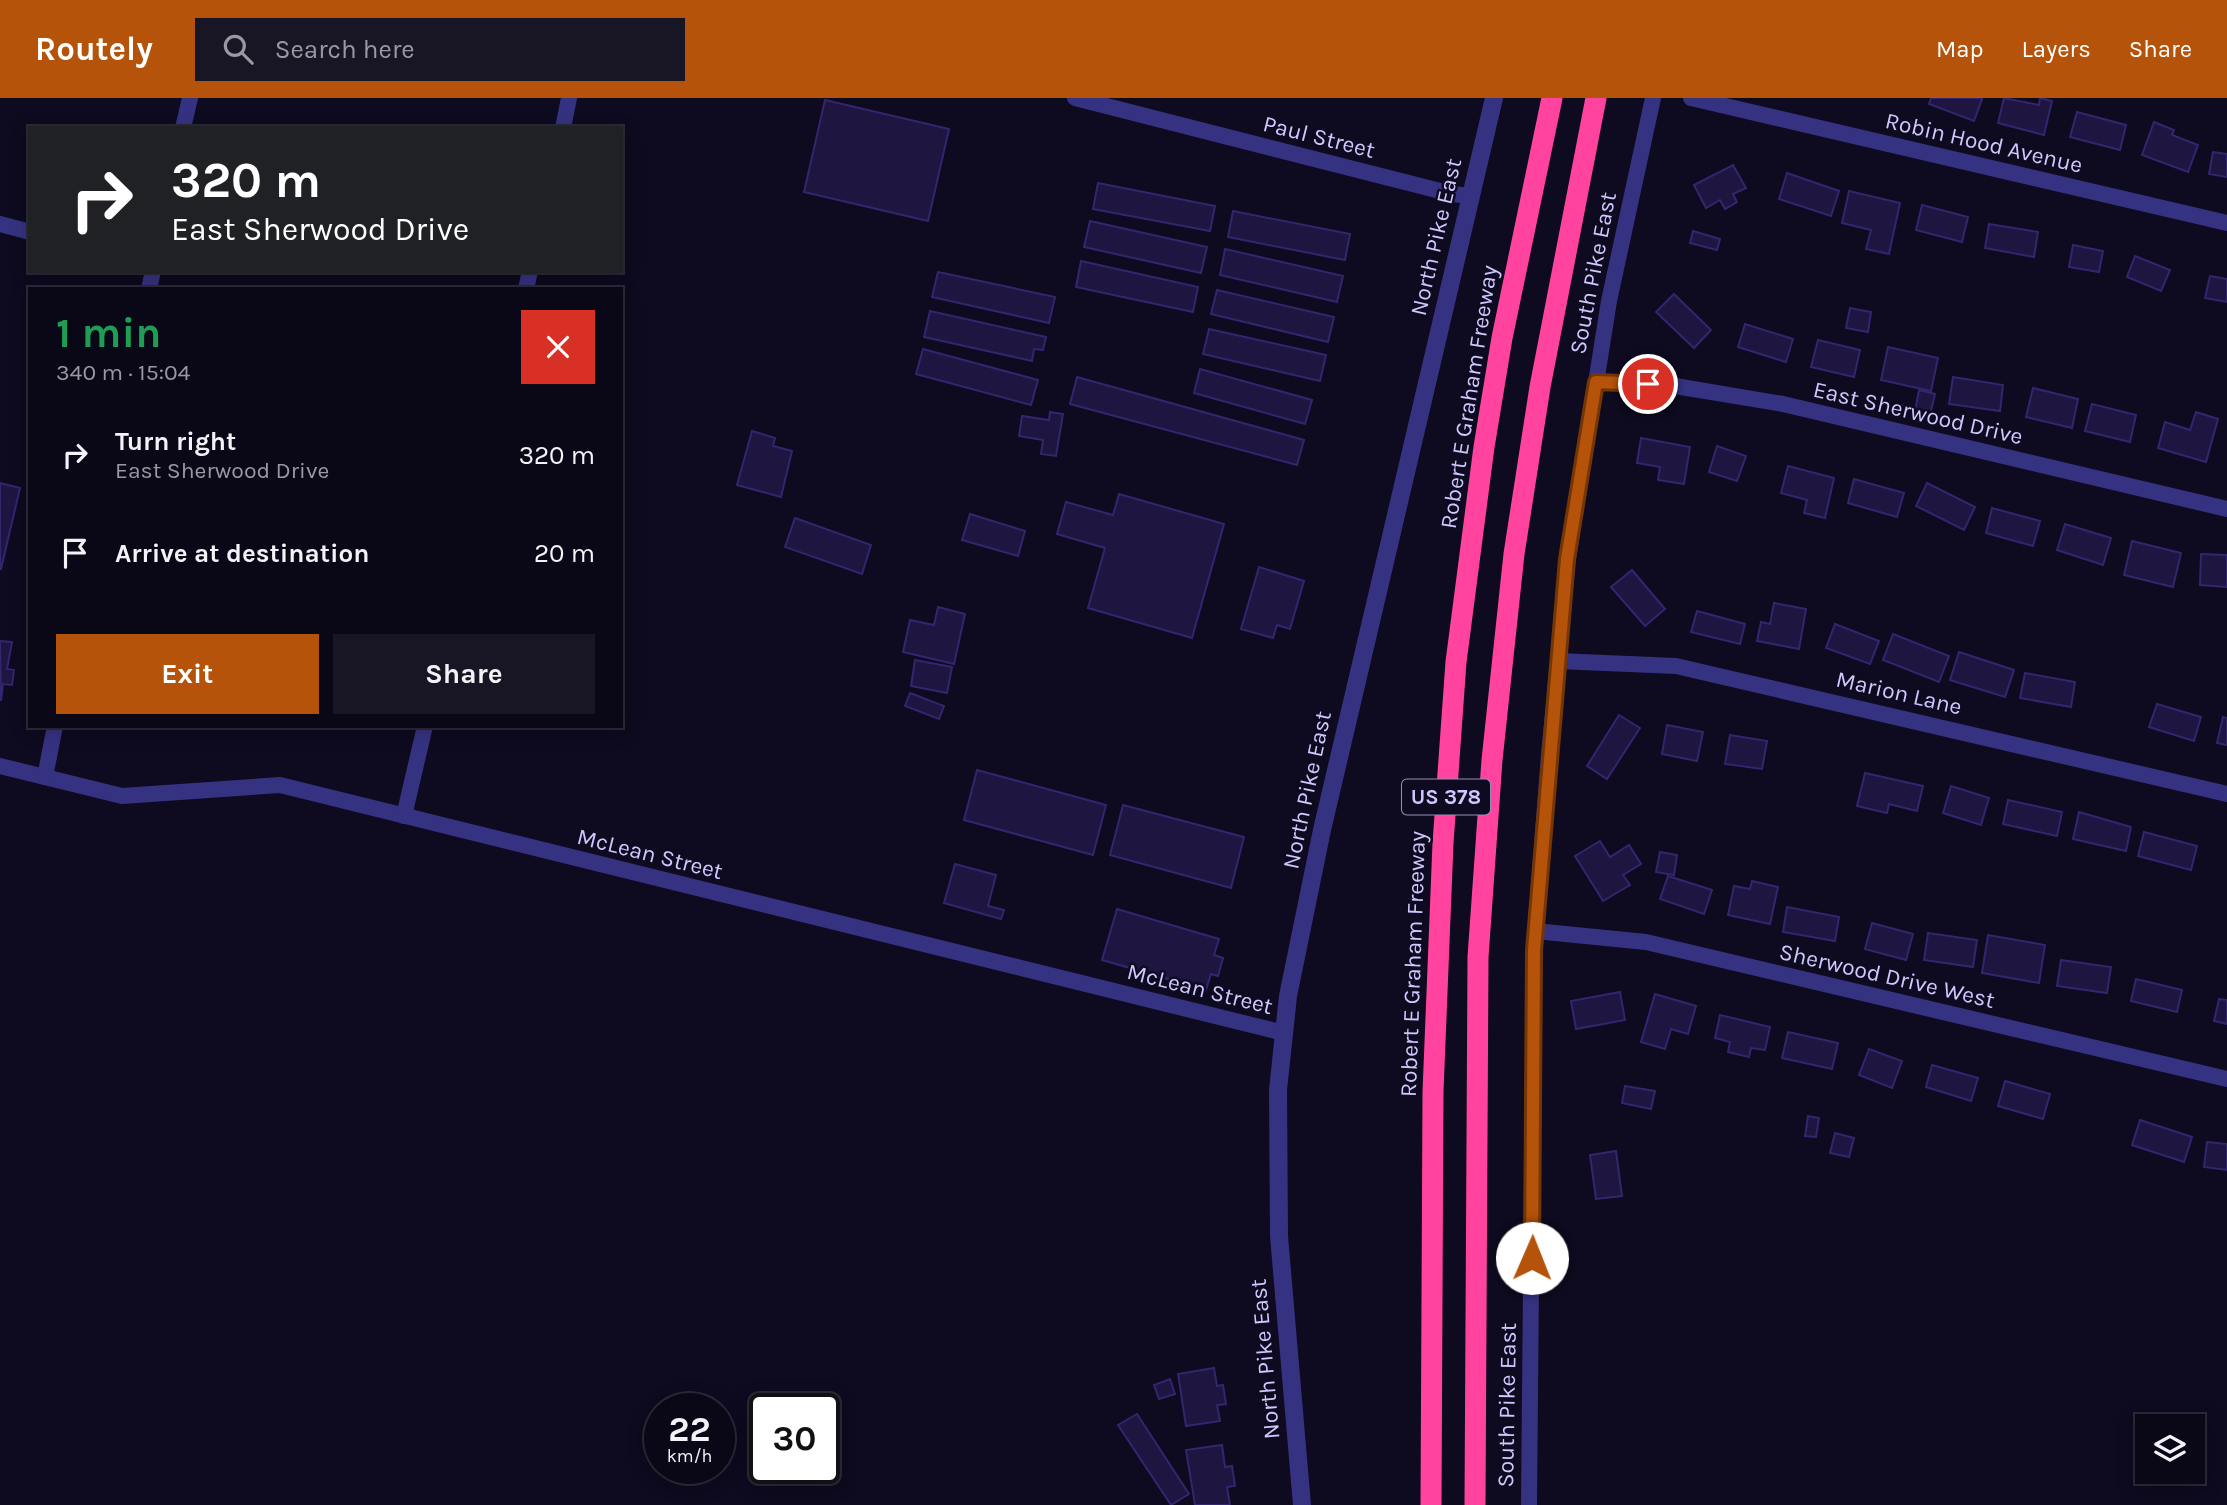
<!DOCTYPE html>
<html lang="en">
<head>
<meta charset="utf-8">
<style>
  body { margin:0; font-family:Karla,sans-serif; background:#181624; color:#f1f3f6; height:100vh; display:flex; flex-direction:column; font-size:26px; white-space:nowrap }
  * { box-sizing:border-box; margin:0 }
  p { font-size:23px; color:#999aa1 }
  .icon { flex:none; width:38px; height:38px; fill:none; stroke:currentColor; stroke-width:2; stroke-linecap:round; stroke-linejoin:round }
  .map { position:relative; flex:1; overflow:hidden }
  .drawer { position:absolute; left:28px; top:189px; width:595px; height:441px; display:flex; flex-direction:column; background:#0a0817; border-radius:0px; box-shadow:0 4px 18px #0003,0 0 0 2px #2a2936 }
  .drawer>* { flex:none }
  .hud { position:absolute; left:28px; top:28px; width:595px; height:147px; border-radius:0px; box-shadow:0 4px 18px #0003,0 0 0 2px #2a2936; background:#202124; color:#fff; overflow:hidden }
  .tools { position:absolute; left:2135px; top:1316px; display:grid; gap:14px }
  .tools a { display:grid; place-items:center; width:70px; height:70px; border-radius:0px; background:#0a0817; box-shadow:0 4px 18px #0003,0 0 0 2px #2a2936; font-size:35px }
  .speed { position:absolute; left:644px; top:1295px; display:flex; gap:14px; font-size:35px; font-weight:700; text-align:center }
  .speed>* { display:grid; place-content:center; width:91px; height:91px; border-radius:50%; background:#0a0817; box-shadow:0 4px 18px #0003,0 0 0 2px #2a2936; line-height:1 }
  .speed small { font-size:18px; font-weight:400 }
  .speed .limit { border:4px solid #111; border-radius:10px; background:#fff; color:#111 }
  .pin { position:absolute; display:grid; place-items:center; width:60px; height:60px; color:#fff; margin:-30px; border:4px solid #fff; border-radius:50%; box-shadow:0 2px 7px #0007 }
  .me { position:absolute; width:77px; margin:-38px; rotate:1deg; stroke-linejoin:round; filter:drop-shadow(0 0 5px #0008) }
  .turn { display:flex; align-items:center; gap:24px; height:147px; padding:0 28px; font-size:32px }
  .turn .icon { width:91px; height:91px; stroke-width:2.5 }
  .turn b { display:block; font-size:49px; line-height:60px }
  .round { display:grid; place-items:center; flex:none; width:74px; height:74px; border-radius:0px; background:#181624 }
  .summary { display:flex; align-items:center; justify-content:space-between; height:119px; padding:0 28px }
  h1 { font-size:42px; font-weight:700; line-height:52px; color:#1e9e55 }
  .primary-button { display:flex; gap:14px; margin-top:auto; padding:14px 28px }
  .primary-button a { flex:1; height:80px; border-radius:0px; background:#b45309; color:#fff; font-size:28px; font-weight:700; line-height:80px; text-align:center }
  .primary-button a+a { background:#181624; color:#f1f3f6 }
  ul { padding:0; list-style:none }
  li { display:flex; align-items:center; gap:21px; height:98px; padding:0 28px }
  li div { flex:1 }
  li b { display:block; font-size:26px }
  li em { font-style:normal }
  header { display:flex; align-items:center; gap:42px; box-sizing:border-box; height:98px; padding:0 35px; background:#b45309; color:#fff }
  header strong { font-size:33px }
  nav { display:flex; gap:38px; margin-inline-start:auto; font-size:24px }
  .search { width:490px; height:63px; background:#181624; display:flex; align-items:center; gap:18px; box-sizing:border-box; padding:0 24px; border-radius:0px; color:#999aa1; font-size:26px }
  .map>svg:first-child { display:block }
  .building { fill:#1e1541; stroke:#34256f; stroke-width:2 }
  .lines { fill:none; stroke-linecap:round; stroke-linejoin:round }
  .minor { stroke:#353281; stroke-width:16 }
  .tertiary { stroke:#353281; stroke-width:18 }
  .motorway { stroke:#ff439e; stroke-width:21 }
  .route-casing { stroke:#753606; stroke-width:18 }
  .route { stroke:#b45309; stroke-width:12 }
  .labels { text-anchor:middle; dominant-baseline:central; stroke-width:5; stroke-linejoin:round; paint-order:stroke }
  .shield { fill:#0e0a1f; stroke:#948fbc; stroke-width:2 }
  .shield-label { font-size:21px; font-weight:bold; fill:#cec8ff }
  .street-label { font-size:23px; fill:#cec8ff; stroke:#0e0a1f }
</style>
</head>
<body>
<header>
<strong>Routely</strong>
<div class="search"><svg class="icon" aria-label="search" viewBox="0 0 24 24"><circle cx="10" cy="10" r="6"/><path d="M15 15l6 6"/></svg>Search here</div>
<nav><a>Map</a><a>Layers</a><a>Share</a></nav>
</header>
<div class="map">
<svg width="2227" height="1407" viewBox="0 0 2227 1407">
  <rect width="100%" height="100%" fill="#0e0a1f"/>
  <!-- building -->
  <g class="building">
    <polygon points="1931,0 1980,0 1982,1 1974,23 1929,6"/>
    <polygon points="2004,0 2039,7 2040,0 2052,3 2044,37 1998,25"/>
    <polygon points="825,2 949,31 928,123 804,94"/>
    <polygon points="2077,14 2126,27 2120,52 2070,39"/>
    <polygon points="2154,24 2174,32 2172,37 2198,47 2188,74 2142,57"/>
    <polygon points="2213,54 2227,56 2227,79 2209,76"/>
    <polygon points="1733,67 1746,90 1733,96 1737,104 1725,111 1720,102 1706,110 1694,87"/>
    <polygon points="1787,75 1839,93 1831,118 1779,101"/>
    <polygon points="1098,85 1215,108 1210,133 1093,111"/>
    <polygon points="1849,93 1900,105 1889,156 1866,151 1871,132 1842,125"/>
    <polygon points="1922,107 1968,119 1962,144 1916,132"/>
    <polygon points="1233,113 1350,136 1345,162 1228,139"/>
    <polygon points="1090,123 1207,149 1201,175 1084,149"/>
    <polygon points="1989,126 2038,134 2034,159 1985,150"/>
    <polygon points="1693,133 1720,141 1717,152 1690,145"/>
    <polygon points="2073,147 2103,153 2099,174 2069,169"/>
    <polygon points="1225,151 1343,178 1337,204 1220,177"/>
    <polygon points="2135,158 2170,172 2161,193 2127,179"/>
    <polygon points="1081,163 1198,189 1193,214 1076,189"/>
    <polygon points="938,174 1055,199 1049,225 932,199"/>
    <polygon points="2210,178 2227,181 2227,204 2205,200"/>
    <polygon points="1217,192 1334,219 1328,244 1211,216"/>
    <polygon points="1674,196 1711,232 1694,250 1656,214"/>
    <polygon points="1850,210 1871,214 1868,234 1846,230"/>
    <polygon points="930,213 1046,239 1043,252 1034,251 1032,263 924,239"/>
    <polygon points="1745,226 1793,241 1786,264 1738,249"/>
    <polygon points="1209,231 1326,257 1320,283 1203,256"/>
    <polygon points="1818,242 1860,252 1854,279 1811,269"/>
    <polygon points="1888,249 1938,260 1931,293 1881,282"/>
    <polygon points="923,251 1038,282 1031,307 916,276"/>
    <polygon points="1200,271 1312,302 1305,326 1194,295"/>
    <polygon points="1077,279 1304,342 1297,367 1070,306"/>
    <polygon points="1953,279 2003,287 2000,313 1949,306"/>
    <polygon points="2033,290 2078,301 2072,330 2026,319"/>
    <polygon points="1919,292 1935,296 1930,317 1915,313"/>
    <polygon points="2092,306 2136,317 2130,344 2085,333"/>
    <polygon points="1050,314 1063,316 1056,358 1041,356 1043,342 1019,338 1022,318 1049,322"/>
    <polygon points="2196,314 2218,321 2206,364 2158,350 2165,324 2190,332"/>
    <polygon points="752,333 775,340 773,348 792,353 781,399 737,387"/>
    <polygon points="1641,340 1690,349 1684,386 1658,382 1660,369 1637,365"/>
    <polygon points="1717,348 1746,358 1737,383 1709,374"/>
    <polygon points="1788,368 1834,380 1825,420 1804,415 1807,402 1781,395"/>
    <polygon points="1854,381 1904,395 1897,419 1848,405"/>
    <polygon points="0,385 20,390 1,471 0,471"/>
    <polygon points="1927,385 1975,409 1964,432 1916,408"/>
    <polygon points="1119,396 1224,426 1192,540 1088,510 1105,450 1057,436 1066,404 1113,417"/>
    <polygon points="1992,410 2040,423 2033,448 1986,435"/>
    <polygon points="970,416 1025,433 1018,458 962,442"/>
    <polygon points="795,420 871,447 862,476 785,449"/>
    <polygon points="2065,426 2111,440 2103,467 2057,452"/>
    <polygon points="2132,443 2181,455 2173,489 2124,477"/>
    <polygon points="2201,456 2227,457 2227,489 2200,487"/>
    <polygon points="1259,469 1304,483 1290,531 1277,527 1273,540 1241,531"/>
    <polygon points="1632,472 1665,511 1645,528 1611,489"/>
    <polygon points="1774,505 1806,511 1799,551 1757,543 1761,524 1770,526"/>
    <polygon points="938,509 965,516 954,566 903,554 910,522 934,527"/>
    <polygon points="1697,513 1745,526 1740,546 1691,534"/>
    <polygon points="1835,526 1879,543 1870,566 1826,550"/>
    <polygon points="1893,536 1949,558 1939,584 1883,562"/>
    <polygon points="0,543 12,544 7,571 14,572 12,587 3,586 1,603"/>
    <polygon points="1959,554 2014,572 2005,599 1950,582"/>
    <polygon points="915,562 952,569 947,595 911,588"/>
    <polygon points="2025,575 2075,584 2071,609 2020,600"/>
    <polygon points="910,595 944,608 939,621 905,608"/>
    <polygon points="2157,606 2201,619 2194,643 2149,629"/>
    <polygon points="1619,617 1640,630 1607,681 1587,668"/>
    <polygon points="2223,619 2227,620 2227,647 2217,645"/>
    <polygon points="1667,627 1703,634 1697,663 1662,656"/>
    <polygon points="1730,637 1767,643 1762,671 1725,666"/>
    <polygon points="977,672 1106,707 1093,757 964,722"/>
    <polygon points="1865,675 1923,688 1917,713 1889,706 1887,715 1857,708"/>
    <polygon points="1951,688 1989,700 1981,727 1943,715"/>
    <polygon points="2008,702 2062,714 2057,738 2003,726"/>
    <polygon points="1123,707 1244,739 1231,790 1110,757"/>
    <polygon points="2079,714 2131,729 2126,753 2073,741"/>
    <polygon points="2144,734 2197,748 2191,772 2138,758"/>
    <polygon points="1600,743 1610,759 1629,747 1641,766 1623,777 1630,787 1603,803 1575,758"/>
    <polygon points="1660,754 1677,757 1674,777 1656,774"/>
    <polygon points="955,766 996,777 988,808 1004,812 1001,821 944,805"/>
    <polygon points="1668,778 1712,792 1704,816 1660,801"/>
    <polygon points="1752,783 1778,789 1770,826 1728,817 1734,788 1750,791"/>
    <polygon points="1787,809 1839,819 1835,843 1783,834"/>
    <polygon points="1117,811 1219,841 1214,857 1223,860 1218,878 1211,876 1206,892 1102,862"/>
    <polygon points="1872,825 1913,836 1906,862 1865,851"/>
    <polygon points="1928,835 1977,842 1973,869 1924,862"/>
    <polygon points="1988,837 2045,847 2039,885 1982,875"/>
    <polygon points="2061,862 2111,869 2107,895 2057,888"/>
    <polygon points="2136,881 2182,892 2177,914 2131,903"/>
    <polygon points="1620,894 1625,922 1576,931 1571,903"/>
    <polygon points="1655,896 1696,908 1688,936 1671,931 1665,951 1641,944"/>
    <polygon points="2219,901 2227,902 2227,926 2214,923"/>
    <polygon points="1720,917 1770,929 1765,952 1751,950 1749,959 1728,954 1730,944 1715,940"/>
    <polygon points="1788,934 1838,945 1832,971 1782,960"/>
    <polygon points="1869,951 1902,963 1892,990 1859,977"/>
    <polygon points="1932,967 1978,980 1971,1003 1926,989"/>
    <polygon points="2005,983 2050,996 2043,1021 1998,1008"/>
    <polygon points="1625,988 1655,993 1651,1011 1622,1005"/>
    <polygon points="1808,1018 1819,1020 1816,1039 1805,1038"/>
    <polygon points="2140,1022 2192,1039 2184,1064 2132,1047"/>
    <polygon points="1835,1035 1854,1040 1849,1059 1830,1055"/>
    <polygon points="2207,1044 2227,1046 2227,1072 2204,1069"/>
    <polygon points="1616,1053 1622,1098 1596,1101 1590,1057"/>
    <polygon points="1214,1270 1217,1288 1223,1287 1226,1306 1217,1307 1220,1323 1186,1328 1178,1276"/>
    <polygon points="1170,1281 1175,1296 1159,1301 1154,1287"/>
    <polygon points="1137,1316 1189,1396 1171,1407 1118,1327"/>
    <polygon points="1222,1347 1225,1369 1232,1368 1235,1388 1227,1389 1230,1407 1195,1407 1186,1352"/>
  </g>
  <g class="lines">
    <!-- minor -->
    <g class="minor">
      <polyline points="1075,0 1452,96 1471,98"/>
      <polyline points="1691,0 2227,125"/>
      <polyline points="183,30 190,0"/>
      <polyline points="563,30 569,0"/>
      <polyline points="0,126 30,134"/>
      <polyline points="149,191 153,173"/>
      <polyline points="526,191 530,173"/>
      <polyline points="1596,284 1675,288 1783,306 2227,411"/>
      <polyline points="1558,563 1676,568 2227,696"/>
      <polyline points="0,668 122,698 280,687 1284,935"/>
      <polyline points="45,679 55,628"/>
      <polyline points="404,718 425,628"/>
      <polyline points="1535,833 1646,844 2227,981"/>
      <polyline points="1529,1407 1534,852 1549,656 1568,461 1609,203 1653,0"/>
    </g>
    <!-- tertiary -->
    <polyline class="tertiary" points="1302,1407 1279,1138 1278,992 1288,898 1322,732 1494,0"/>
    <!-- motorway -->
    <g class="motorway">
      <polyline points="1431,1407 1433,994 1443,745 1456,564 1484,349 1502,240 1552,0"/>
      <polyline points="1475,1407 1478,859 1492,662 1514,456 1540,289 1596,0"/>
    </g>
  </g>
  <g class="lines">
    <!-- route casing -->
    <g class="route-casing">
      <polyline id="route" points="1532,1160 1534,852 1567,461 1596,284 1648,286"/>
    </g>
    <!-- route -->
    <use href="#route" class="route"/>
  </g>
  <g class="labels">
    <!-- shield labels -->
    <rect class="shield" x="1402" y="681.5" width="88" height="35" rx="5"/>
    <g class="shield-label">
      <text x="1446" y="699">US 378</text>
    </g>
    <!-- street labels -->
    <g class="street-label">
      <text transform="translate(1319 39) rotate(14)">Paul Street</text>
      <text transform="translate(1984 45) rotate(13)">Robin Hood Avenue</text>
      <text transform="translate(1436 139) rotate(-77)">North Pike East</text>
      <text transform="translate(1593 175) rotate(-79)">South Pike East</text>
      <text transform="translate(1469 299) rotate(-81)">Robert E Graham Freeway</text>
      <text transform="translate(1918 315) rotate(13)">East Sherwood Drive</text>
      <text transform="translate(1899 595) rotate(13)">Marion Lane</text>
      <text transform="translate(1307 692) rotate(-78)">North Pike East</text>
      <text transform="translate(650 756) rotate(14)">McLean Street</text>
      <text transform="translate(1413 866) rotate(-88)">Robert E Graham Freeway</text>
      <text transform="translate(1887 878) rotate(13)">Sherwood Drive West</text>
      <text transform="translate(1200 891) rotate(14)">McLean Street</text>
      <text transform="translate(1265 1261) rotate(-95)">North Pike East</text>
      <text transform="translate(1507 1307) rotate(-89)">South Pike East</text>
    </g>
  </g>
</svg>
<div class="tools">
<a><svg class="icon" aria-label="layers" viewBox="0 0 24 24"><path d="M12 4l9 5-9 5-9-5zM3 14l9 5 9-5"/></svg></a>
</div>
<div class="speed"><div>22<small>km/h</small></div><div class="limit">30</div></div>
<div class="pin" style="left:1648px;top:286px;background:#d93025"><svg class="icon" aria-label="arrive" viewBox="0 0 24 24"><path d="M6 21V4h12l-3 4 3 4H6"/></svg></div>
<svg class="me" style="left:1532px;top:1160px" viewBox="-20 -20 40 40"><circle r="19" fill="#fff"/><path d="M0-13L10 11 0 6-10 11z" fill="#b45309"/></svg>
<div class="hud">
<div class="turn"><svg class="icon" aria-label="right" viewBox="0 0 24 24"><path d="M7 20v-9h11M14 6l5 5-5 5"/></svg><div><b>320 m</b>East Sherwood Drive</div></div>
</div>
<section class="drawer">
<div class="summary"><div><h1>1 min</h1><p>340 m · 15:04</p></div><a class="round" style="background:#d93025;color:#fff"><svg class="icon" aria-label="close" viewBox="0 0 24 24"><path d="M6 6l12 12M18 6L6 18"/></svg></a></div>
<ul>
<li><svg class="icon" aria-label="right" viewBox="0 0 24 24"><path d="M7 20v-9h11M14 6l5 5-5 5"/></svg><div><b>Turn right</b><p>East Sherwood Drive</p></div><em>320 m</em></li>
<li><svg class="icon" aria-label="arrive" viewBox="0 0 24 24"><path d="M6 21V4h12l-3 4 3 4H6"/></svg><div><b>Arrive at destination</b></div><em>20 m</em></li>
</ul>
<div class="primary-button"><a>Exit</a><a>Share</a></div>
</section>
</div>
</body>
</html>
